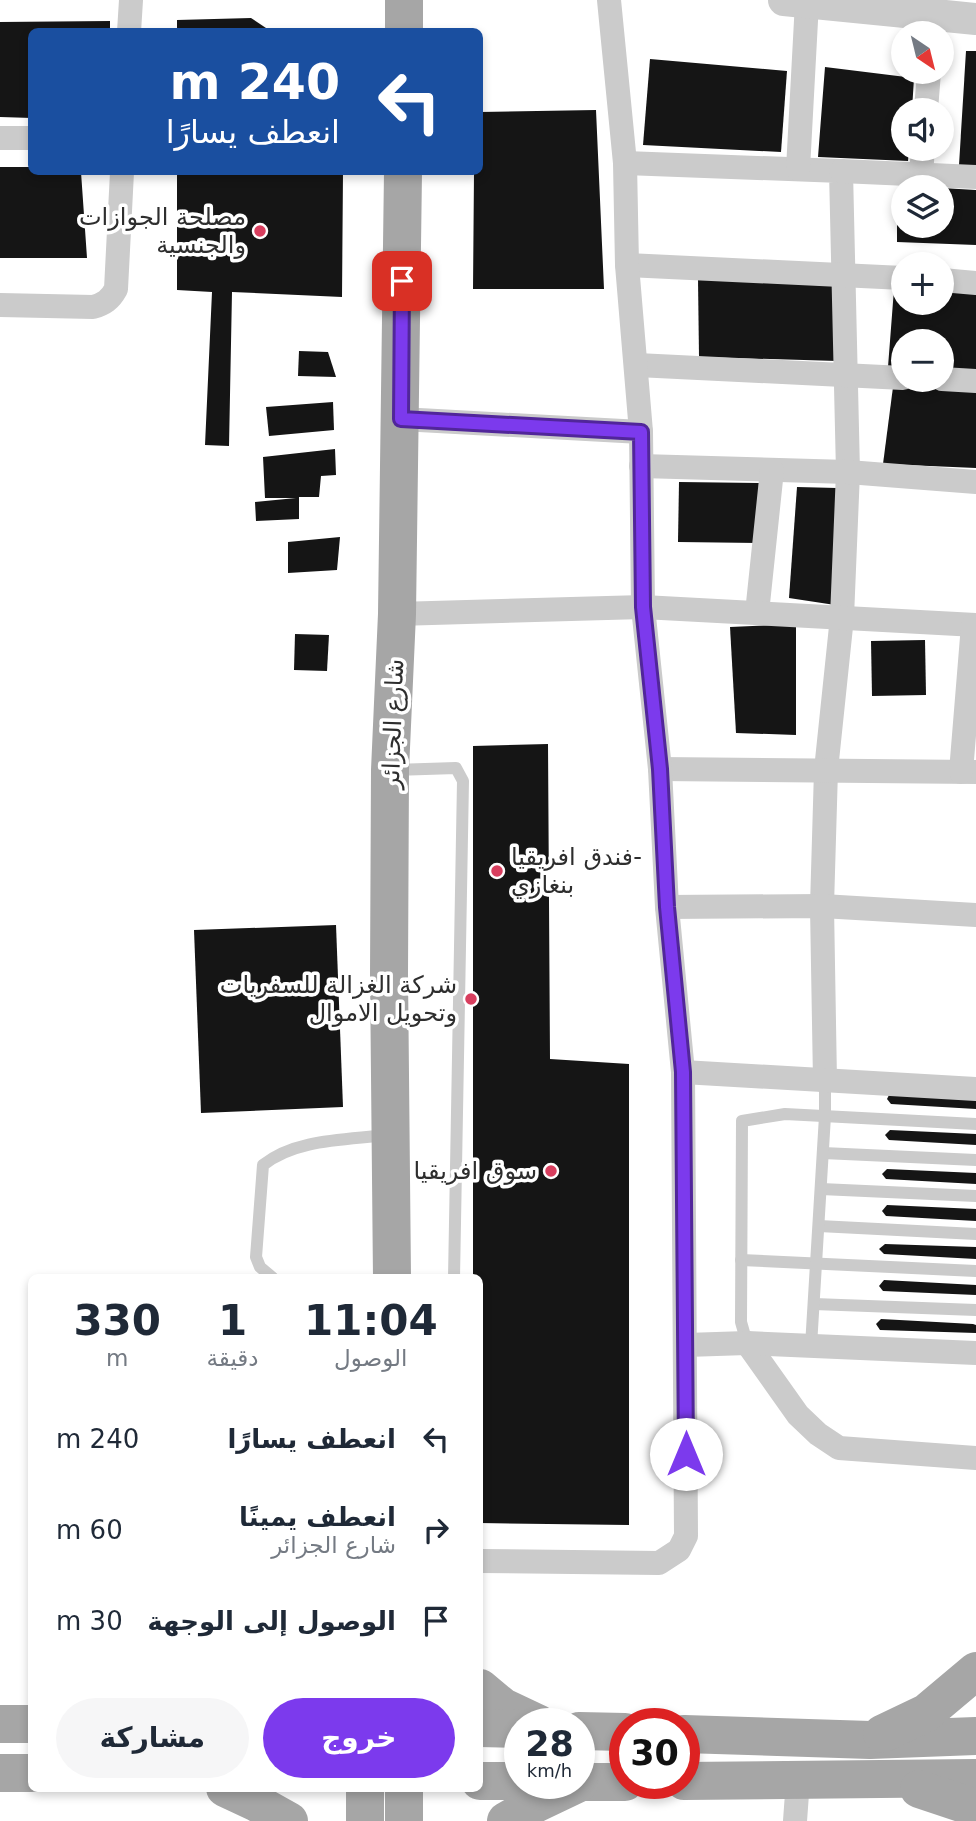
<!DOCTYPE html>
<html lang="ar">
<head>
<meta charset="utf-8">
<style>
  body { margin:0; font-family:"DejaVu Sans",Vazirmatn,sans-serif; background:#f6f6f7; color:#1f2937; direction:rtl; height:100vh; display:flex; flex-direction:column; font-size:26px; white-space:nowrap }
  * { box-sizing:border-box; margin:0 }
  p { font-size:23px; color:#747a83 }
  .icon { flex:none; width:38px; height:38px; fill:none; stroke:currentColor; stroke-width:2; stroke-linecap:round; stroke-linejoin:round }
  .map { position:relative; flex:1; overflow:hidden; direction:ltr }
  .side { position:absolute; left:28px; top:1274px; width:455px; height:518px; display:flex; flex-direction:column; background:#fff; border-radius:10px; box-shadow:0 4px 10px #0003; direction:rtl }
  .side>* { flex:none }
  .hud { position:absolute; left:28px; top:28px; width:455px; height:147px; border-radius:10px; box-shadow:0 4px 10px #0003; direction:rtl; background:#1a4fa0; color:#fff; overflow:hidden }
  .needle { width:46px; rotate:145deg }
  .fabs { position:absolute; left:891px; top:21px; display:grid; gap:14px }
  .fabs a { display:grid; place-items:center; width:63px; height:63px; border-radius:50%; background:#fff; box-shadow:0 4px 10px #0003; font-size:35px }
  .speed { position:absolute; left:504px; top:1708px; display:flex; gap:14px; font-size:35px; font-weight:700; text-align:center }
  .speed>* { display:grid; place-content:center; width:91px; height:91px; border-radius:50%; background:#fff; box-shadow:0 4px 10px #0003; line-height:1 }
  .speed small { font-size:18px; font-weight:400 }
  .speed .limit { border:10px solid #d22; background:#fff; color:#111 }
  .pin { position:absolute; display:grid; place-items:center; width:60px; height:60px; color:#fff; margin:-30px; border-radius:14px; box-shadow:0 4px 10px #0006 }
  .me { position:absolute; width:77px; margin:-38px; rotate:0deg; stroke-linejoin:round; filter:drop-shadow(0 0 5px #0008) }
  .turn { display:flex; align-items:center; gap:24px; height:147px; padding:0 28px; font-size:32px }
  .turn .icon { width:91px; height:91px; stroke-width:2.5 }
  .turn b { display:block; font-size:49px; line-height:60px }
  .eta { display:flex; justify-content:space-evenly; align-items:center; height:119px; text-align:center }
  .eta b { font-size:42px; font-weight:600; line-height:49px }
  .button { display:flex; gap:14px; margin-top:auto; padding:14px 28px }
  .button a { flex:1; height:80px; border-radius:42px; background:#7c3aed; color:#fff; font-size:28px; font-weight:600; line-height:80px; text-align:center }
  .button a+a { background:#f6f6f7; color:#1f2937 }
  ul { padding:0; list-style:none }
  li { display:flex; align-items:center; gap:21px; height:91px; padding:0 28px }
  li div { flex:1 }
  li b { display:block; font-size:26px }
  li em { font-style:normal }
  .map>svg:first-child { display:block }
  .building { fill:#151515 }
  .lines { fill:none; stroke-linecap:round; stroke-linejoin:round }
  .service { stroke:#cbcbcb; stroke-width:12 }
  .minor { stroke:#cbcbcb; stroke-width:24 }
  .tertiary { stroke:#cbcbcb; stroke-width:32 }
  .primary { stroke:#a6a6a6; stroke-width:38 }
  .route-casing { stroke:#51269a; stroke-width:18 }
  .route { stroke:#7c3aed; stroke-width:12 }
  .poi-dot { fill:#d83e5e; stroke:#fff; stroke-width:2.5 }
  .labels { text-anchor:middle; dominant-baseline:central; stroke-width:7; stroke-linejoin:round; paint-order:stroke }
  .poi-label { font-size:24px; fill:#2e2e2e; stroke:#fff; text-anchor:end }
  .street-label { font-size:24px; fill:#2e2e2e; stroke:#fff }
</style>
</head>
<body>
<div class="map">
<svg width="976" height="1821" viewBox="0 0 976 1821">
  <rect width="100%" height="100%" fill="#fff"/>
  <!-- building -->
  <g class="building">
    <polygon points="251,18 272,32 177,32 177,20"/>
    <polygon points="110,21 110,32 32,32 32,118 0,117 0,22"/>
    <polygon points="966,51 976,51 976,166 959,165"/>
    <polygon points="650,59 787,71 781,152 643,145"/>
    <polygon points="825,67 914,78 912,110 903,110 903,149 909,149 908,161 818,157"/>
    <polygon points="596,110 604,289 473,289 474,172 480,172 480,112"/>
    <polygon points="0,167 32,167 32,172 81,172 87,258 0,258"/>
    <polygon points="177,172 343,172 342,297 232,292 229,446 205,445 212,292 177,290"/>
    <polygon points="942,188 976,190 976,245 897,242 897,200 903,193 903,226 942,226"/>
    <polygon points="698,279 836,286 837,361 699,357"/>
    <polygon points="894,289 903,289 903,303 942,303 942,292 976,293 976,371 942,370 942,341 903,341 903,368 888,367"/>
    <polygon points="299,351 328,352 336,377 298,376"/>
    <polygon points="893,387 976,390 976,468 883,464"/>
    <polygon points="333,402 334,430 269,436 266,407"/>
    <polygon points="335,449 336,475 321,476 319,497 299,497 299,519 256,521 255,502 296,498 265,498 263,457"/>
    <polygon points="679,482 759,483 758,543 678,542"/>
    <polygon points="797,487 837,488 835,605 789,598"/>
    <polygon points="340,537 337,570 288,573 288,542"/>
    <polygon points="796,624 796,735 736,733 730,627"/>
    <polygon points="295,634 329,635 327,671 294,670"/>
    <polygon points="925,640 926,695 872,696 871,641"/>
    <polygon points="548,744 550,1059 629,1064 629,1525 480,1523 480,1278 473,1278 473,746"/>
    <polygon points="336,925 343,1107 201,1113 194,930"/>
    <polygon points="889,1095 976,1097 976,1109 891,1104 887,1099"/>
    <polygon points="890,1130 976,1134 976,1145 889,1140 885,1135"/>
    <polygon points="887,1169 976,1173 976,1184 886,1179 882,1174"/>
    <polygon points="887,1205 976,1209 976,1221 886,1216 882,1211"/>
    <polygon points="885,1244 976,1247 976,1259 884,1254 879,1249"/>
    <polygon points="884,1280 976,1285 976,1295 883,1291 879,1286"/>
    <polygon points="881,1319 973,1324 976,1325 976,1333 880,1330 876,1324"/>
  </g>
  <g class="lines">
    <!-- service -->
    <g class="service">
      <polyline points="394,770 456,768 463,781 454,1278"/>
      <polyline points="823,1153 976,1160"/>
      <polyline points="821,1189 976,1196"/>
      <polyline points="819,1226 976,1234"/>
      <polyline points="741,1260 976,1271"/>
      <path d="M273,1278L260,1267L256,1257L263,1165C295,1139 345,1140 386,1135"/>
      <polyline points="814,1304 976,1310"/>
      <polyline points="747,1343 741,1322 742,1121 785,1114 976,1124"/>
      <polyline points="811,1346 825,1116 825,1081"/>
    </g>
    <!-- minor -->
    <g class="minor">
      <polyline points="129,32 131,0"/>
      <polyline points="926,110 929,72"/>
      <polyline points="0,138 32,138"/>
      <polyline points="625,163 841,171 848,472 842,617 826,770 822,906 825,1081"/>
      <polyline points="798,169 807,2"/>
      <polyline points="841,171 976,177"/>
      <polyline points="921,174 923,149"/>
      <polyline points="627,265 903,278"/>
      <polyline points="942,280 976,283"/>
      <path d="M0,305L93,307C104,304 110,300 116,289L122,172"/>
      <polyline points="637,365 903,378"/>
      <polyline points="942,379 976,381"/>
      <polyline points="401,419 641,432"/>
      <polyline points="641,466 848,472 976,482"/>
      <polyline points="757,613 772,470"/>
      <polyline points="397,614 643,607 976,625"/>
      <polyline points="660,769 976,772"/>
      <polyline points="961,772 973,625"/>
      <polyline points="667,907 822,906 976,915"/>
      <polyline points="683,1072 976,1089"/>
      <polyline points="747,1343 798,1415 818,1434 839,1448 976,1458"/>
      <polyline points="686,1345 747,1343 976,1353"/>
      <polyline points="480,1561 659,1563 679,1550 686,1536 683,1072 667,907 660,769 643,607 641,432 627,265 625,163 609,0"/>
      <polyline points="795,1821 798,1780"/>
    </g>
    <!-- tertiary -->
    <polyline class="tertiary" points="784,0 976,19"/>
    <!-- primary -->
    <g class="primary">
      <polyline points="404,32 404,0"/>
      <polyline points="392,1278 389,974 390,770 397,614 403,172"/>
      <polyline points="480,1688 503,1707 539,1724"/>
      <polyline points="0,1724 32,1724"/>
      <polyline points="480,1728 520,1729"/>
      <polyline points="579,1731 625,1732"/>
      <polyline points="684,1734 870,1740 976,1736"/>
      <polyline points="882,1734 926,1713 976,1671"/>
      <polyline points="0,1773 32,1773"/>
      <polyline points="480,1781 520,1781"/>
      <polyline points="684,1781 976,1778"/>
      <polyline points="579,1782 625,1782"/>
      <polyline points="225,1788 255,1802 289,1821"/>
      <polyline points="365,1788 365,1821"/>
      <polyline points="404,1788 404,1821"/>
      <polyline points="919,1789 967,1805 976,1812"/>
      <polyline points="506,1821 537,1803 579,1783"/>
    </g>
  </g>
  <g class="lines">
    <!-- route casing -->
    <g class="route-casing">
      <polyline id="route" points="402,281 401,419 641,432 643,607 660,769 667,907 683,1072 686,1454"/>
    </g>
    <!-- route -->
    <use href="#route" class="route"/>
  </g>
  <!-- markers -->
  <g class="poi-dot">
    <circle cx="260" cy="231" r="7"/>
    <circle cx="497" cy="871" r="7"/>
    <circle cx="471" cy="999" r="7"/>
    <circle cx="551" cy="1171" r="7"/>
  </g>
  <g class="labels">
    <!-- poi labels -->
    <g class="poi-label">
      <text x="246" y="217">مصلحة الجوازات<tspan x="246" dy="28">والجنسية</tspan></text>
      <text x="511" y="857" text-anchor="start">فندق افريقيا-<tspan x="511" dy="28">بنغازي</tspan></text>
      <text x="457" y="985">شركة الغزالة للسفريات<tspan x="457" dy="28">وتحويل الاموال</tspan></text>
      <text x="537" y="1171">سوق افريقيا</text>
    </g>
    <!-- street labels -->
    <g class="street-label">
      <text transform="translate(393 724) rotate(-88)">شارع الجزائر</text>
    </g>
  </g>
</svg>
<div class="fabs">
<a><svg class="needle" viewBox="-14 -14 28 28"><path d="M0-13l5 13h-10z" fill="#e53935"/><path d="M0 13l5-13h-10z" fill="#747a83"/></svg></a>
<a><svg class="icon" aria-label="sound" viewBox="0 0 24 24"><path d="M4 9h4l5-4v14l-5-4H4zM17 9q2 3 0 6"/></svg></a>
<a><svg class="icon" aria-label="layers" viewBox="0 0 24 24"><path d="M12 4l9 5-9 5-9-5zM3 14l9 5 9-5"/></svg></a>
<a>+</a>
<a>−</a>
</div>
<div class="speed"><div>28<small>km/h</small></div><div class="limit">30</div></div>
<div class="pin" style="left:402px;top:281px;background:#d93025"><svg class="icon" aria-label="arrive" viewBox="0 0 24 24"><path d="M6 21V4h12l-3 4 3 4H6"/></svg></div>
<svg class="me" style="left:686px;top:1454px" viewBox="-20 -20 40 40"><circle r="19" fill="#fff"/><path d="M0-13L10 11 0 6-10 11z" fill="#7c3aed"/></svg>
<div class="hud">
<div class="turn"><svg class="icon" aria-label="left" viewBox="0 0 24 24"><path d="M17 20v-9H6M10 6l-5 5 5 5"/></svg><div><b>240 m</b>انعطف يسارًا</div></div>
</div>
<section class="side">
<div class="eta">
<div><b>11:04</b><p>الوصول</p></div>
<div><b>1</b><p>دقيقة</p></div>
<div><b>330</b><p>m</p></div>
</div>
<ul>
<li><svg class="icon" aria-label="left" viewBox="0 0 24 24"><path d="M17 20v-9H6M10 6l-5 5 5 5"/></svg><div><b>انعطف يسارًا</b></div><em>240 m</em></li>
<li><svg class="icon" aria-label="right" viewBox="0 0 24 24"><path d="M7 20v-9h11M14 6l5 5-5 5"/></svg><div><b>انعطف يمينًا</b><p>شارع الجزائر</p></div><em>60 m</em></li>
<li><svg class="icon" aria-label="arrive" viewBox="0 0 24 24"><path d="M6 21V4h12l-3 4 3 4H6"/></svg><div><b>الوصول إلى الوجهة</b></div><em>30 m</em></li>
</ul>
<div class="button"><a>خروج</a><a>مشاركة</a></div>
</section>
</div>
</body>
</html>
